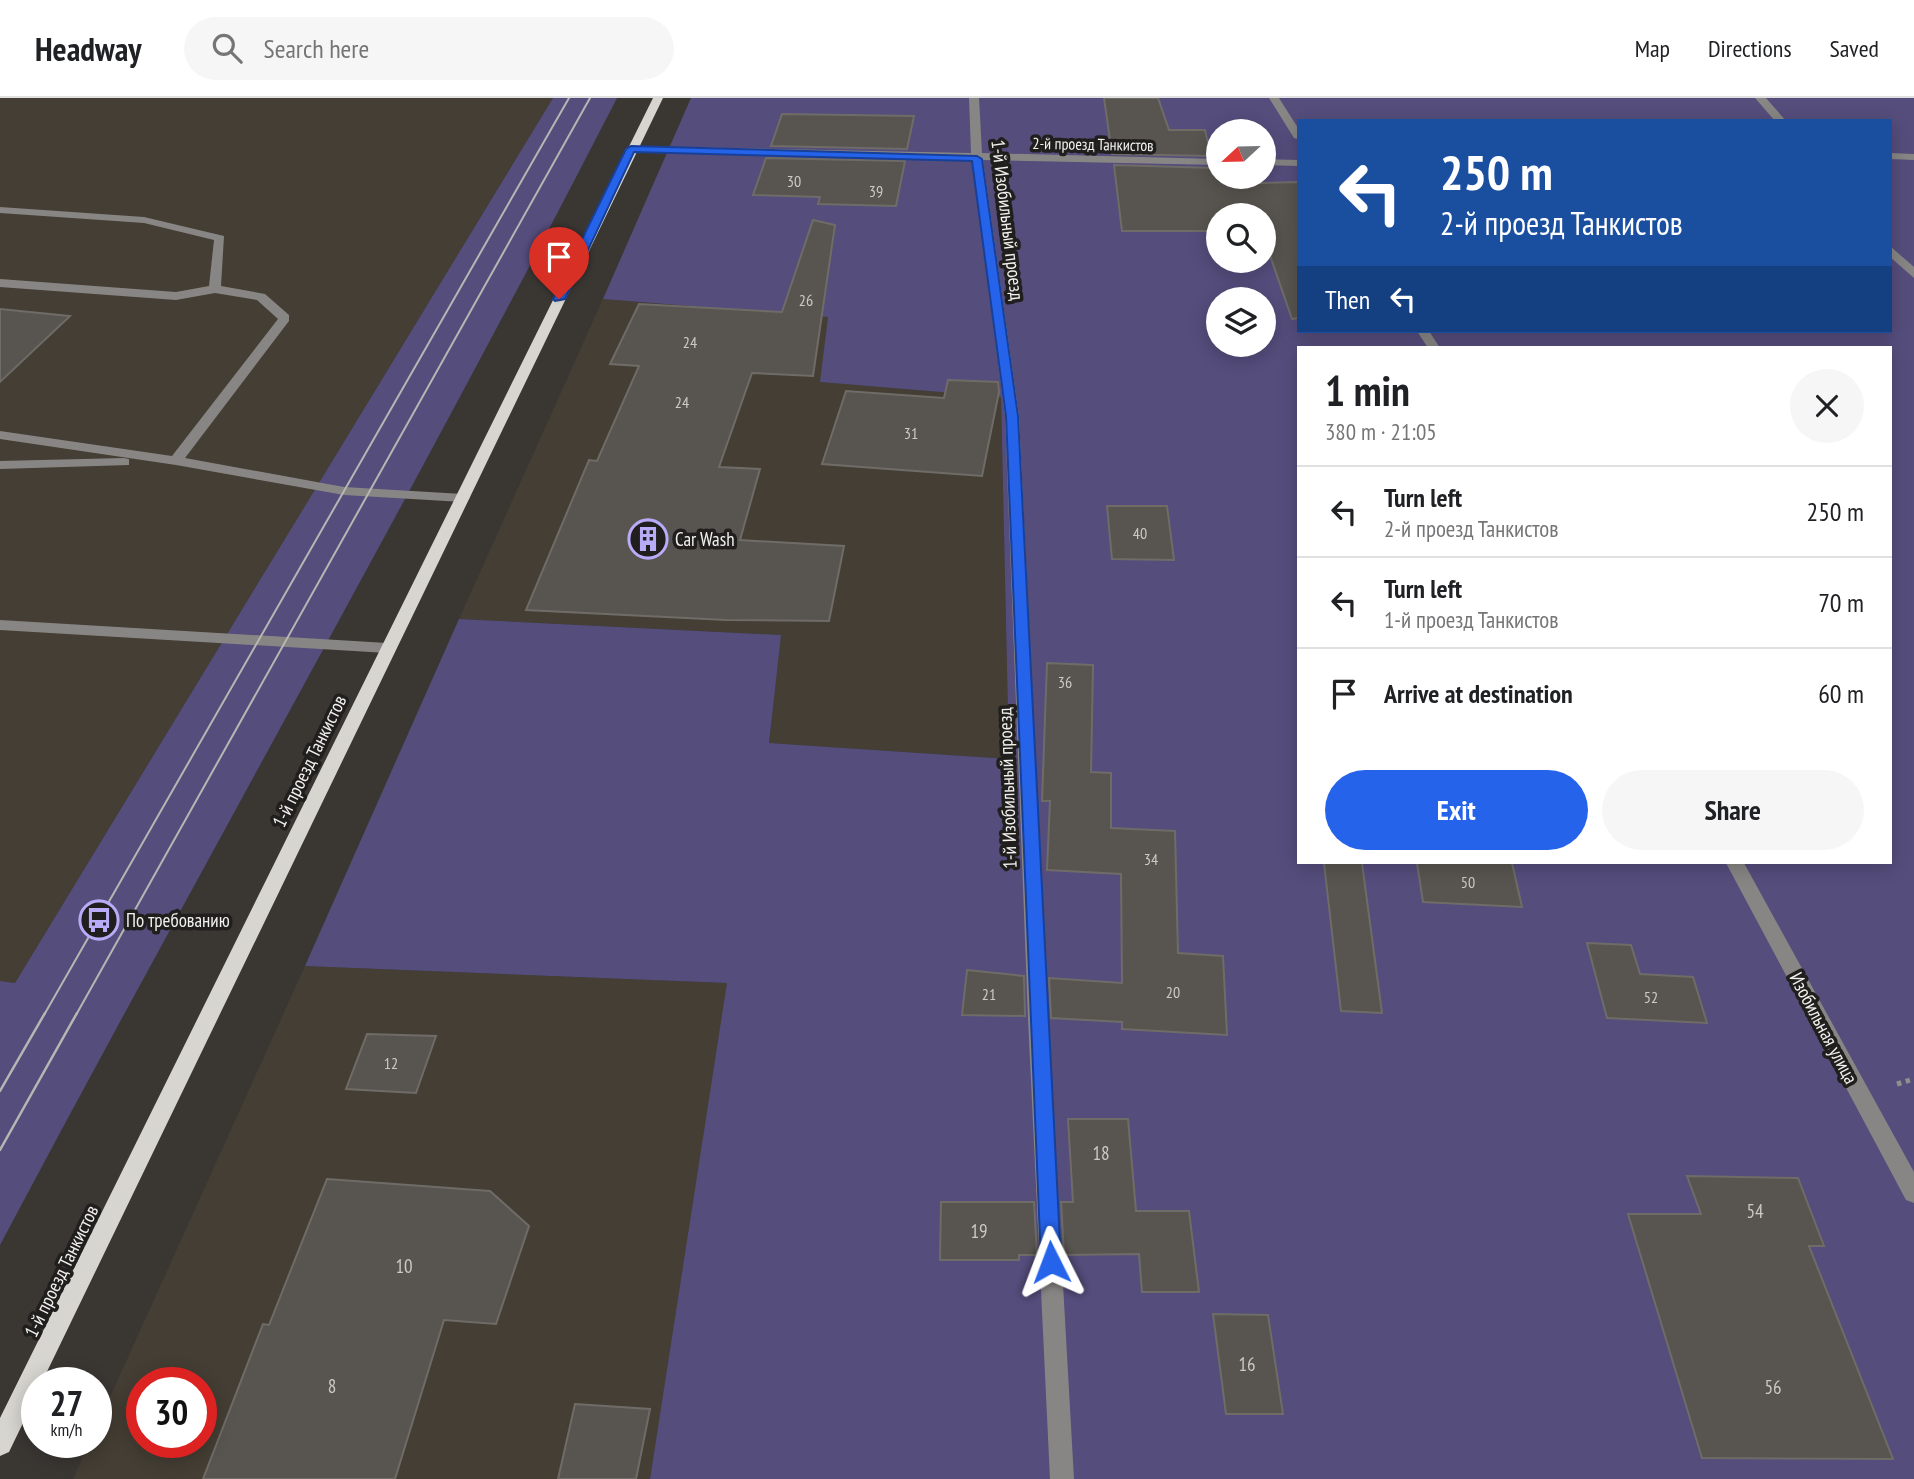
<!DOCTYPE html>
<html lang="en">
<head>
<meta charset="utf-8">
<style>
  body { margin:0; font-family:"PT Sans Narrow",sans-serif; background:#f6f6f6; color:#202124; height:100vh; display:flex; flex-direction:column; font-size:26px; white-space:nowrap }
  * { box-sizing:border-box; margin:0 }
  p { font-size:23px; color:#757577 }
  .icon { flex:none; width:38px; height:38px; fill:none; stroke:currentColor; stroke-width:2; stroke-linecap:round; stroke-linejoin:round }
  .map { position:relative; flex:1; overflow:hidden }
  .side { position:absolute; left:1297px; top:248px; width:595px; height:518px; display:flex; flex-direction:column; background:#fff; border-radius:0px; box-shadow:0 4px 18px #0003 }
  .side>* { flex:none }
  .banner { position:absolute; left:1297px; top:21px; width:595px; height:214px; border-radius:0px; box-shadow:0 4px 18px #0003; background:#1a4fa0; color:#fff; overflow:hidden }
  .needle { width:46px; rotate:248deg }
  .buttons { position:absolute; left:1206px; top:21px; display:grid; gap:14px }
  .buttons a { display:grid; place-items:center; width:70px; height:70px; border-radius:50%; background:#fff; box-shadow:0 4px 18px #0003; font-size:35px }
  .speed { position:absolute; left:21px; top:1269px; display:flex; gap:14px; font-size:35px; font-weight:700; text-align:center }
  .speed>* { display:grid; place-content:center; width:91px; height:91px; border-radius:50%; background:#fff; box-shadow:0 4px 18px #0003; line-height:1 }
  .speed small { font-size:18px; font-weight:400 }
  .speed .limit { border:10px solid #d22; background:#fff; color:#111 }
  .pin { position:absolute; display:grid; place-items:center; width:60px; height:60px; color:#fff; margin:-72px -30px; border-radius:50% 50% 50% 0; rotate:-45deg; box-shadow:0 0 7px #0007 }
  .pin .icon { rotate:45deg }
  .me { position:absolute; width:77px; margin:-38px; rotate:357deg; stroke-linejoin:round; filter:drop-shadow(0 0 5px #0008) }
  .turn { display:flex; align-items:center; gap:24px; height:147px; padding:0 28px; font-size:32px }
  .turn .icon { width:91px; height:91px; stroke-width:2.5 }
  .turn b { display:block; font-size:49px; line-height:60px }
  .then { display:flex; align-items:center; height:66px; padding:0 28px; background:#0003; gap:14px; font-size:26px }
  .round { display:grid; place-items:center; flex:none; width:74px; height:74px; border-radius:37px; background:#f6f6f6 }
  .head { display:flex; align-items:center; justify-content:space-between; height:119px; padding:0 28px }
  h1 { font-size:42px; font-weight:600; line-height:52px }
  .action { display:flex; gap:14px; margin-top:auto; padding:14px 28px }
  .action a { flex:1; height:80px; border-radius:42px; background:#2563eb; color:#fff; font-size:28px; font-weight:600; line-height:80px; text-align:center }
  .action a+a { background:#f6f6f6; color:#202124 }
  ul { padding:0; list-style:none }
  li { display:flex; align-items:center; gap:21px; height:91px; padding:0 28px; border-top:2px solid #e0e0e0 }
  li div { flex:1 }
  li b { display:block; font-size:26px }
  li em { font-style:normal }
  header { display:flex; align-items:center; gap:42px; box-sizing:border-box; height:98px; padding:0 35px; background:#fff; border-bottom:2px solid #e0e0e0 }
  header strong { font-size:33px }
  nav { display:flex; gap:38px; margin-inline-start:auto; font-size:24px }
  .search { width:490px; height:63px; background:#f6f6f6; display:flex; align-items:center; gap:18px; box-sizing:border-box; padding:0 24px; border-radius:38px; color:#757577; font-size:26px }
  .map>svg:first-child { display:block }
  .built { fill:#443e34; fill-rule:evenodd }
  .green { fill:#554d7c; fill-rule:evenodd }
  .building { fill:#585550; stroke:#6f6c68; stroke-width:2 }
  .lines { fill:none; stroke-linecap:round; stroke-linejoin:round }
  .path { stroke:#918f8b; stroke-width:5; stroke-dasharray:4.5 4.5; stroke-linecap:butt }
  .minor { fill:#888684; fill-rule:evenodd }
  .major { fill:#d7d5d0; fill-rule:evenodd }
  .tram-far1 { stroke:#b7b6b2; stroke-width:2 }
  .tram { stroke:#b7b6b2; stroke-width:2.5 }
  .route { fill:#2563eb; stroke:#184099; stroke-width:2 }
  .labels { text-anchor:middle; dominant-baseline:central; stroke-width:7; stroke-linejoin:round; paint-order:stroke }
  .far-street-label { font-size:16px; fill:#f2f1ee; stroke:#201f1d }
  .number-label { font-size:16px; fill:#cccac6 }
  .street-label { font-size:19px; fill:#f2f1ee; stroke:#201f1d }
  .poi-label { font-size:19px; fill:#f2f1ee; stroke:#201f1d; text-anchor:start }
  .near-number-label { font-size:19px; fill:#cccac6 }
</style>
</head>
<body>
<header>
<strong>Headway</strong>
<div class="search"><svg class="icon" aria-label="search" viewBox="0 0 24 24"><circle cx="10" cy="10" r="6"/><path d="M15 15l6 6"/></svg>Search here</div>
<nav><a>Map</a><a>Directions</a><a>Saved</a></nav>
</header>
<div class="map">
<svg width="1914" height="1381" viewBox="0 0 1914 1381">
  <rect width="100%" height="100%" fill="#3a3733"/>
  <!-- built -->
  <g class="built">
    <polygon points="0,0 553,0 15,885 0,883"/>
    <polygon points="603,201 828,219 821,284 1001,299 1009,661 769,645 780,537 459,521"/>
    <path d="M305,868L728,885L650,1381H73L90,1344H96V1330ZM142,1284H201V1344H142Z"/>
  </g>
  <!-- green -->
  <g class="green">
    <path d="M553,0H617C419,386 204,763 0,1147V883L15,885Z"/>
    <path d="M691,0H1914V1381H650L727,885L305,868L459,521L781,537L769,645L1009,661L1001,299L820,284L828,219L603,201ZM1298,23H1890V233H1298ZM1218,33H1264V79H1218ZM1218,117H1264V163H1218ZM1218,201H1264V247H1218ZM1298,250H1890V765H1298Z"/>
  </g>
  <!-- building -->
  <g class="building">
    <polygon points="1104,0 1158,0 1169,32 1205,32 1211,58 1112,56"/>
    <polygon points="782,16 914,18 907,51 771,48"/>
    <polygon points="766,60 905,63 896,108 818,106 820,99 753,97"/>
    <polygon points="1114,67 1214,70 1216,79 1222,79 1224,86 1298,84 1298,220 1292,221 1264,140 1264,117 1218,117 1218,140 1211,140 1209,133 1122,133"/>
    <polygon points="813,122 835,127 813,278 752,275 719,369 760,371 740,442 844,448 829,523 726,522 526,512 589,362 597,363 639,268 610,266 639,206 782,214"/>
    <polygon points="0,211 70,218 0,284"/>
    <polygon points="948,282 998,284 999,294 982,378 822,366 846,293 944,300"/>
    <polygon points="1107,408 1167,408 1174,462 1112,461"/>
    <polygon points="1047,565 1093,567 1091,674 1111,675 1111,730 1175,733 1178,855 1223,858 1227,937 1122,931 1122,924 1051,920 1049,880 1122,885 1121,776 1047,772 1050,703 1042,703"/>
    <polygon points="1324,765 1362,765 1382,915 1341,913"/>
    <polygon points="1417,765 1512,765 1522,809 1423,804"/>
    <polygon points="1587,845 1631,847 1640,876 1693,879 1707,925 1607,920"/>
    <polygon points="967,872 1024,878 1025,918 962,917"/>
    <polygon points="367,936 436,938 416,995 346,991"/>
    <polygon points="1068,1021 1128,1021 1136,1113 1189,1113 1199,1194 1142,1194 1139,1156 1064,1157 1061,1104 1073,1104"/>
    <polygon points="1687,1078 1798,1080 1824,1148 1809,1148 1893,1361 1702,1360 1628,1116 1701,1116"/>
    <polygon points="327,1081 490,1093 529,1128 496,1226 444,1222 395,1381 203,1381 263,1226 269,1227"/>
    <polygon points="941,1104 1034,1104 1037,1157 1019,1157 1019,1162 940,1162"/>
    <polygon points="1213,1216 1268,1217 1283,1316 1226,1316"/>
    <polygon points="575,1306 650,1311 636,1381 558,1381"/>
  </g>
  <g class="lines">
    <!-- path -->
    <polyline class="path" points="1897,986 1914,981"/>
    <!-- minor -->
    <g class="minor">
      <polygon points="969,0 979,0 982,55 1218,61 1218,67 983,62 1019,318 1048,920 1074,1381 1050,1381 1028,920 1005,318 972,62 631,54 626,51 631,48 971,55"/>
      <polygon points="1269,0 1279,0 1298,30 1298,41 1294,40"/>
      <polygon points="1755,0 1766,0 1786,23 1775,23"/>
      <polygon points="1890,55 1914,56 1914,62 1890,61"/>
      <polygon points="1264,61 1298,62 1298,68 1264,67"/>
      <polygon points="0,109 144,119 224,138 221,188 265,196 289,217 289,223 185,360 344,389 463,396 470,400 463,404 344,397 176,367 0,341 0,333 172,358 278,221 257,202 215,195 176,202 0,189 0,181 176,194 209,188 214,142 144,125 0,115"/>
      <polygon points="1890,148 1914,169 1914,180 1890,159"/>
      <polygon points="1417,233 1429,233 1440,250 1428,250"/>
      <polygon points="124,360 129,361 129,367 0,371 0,363"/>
      <polygon points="0,522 387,545 395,550 387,555 0,532"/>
      <polygon points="1726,765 1744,765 1914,1074 1914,1105 1906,1102"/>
    </g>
    <!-- major -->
    <polygon class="major" points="653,0 663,0 42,1284 37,1284 37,1296 9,1354 0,1358 0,1320"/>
    <!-- tram-far1 -->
    <g class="tram-far1">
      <polyline points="44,917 569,0"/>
      <polyline points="76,917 590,0"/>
    </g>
    <!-- tram -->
    <g class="tram">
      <polyline points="0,993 45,915"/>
      <polyline points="0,1052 77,915"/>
    </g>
  </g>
  <!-- route -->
  <polygon class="route" points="631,48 977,58 982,61 1018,318 1061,1164 1058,1170 1051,1173 1044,1170 1041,1164 1006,318 972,63 634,54 565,201 555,203 553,201 626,51"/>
  <!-- icons -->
  <defs>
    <g id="building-ring" transform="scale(2.0125)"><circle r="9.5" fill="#201f1d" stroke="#b8abf7" stroke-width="1.5"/><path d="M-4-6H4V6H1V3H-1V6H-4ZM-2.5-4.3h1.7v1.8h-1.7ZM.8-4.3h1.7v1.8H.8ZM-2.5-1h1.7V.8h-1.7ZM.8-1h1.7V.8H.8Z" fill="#b8abf7"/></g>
    <g id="bus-ring" transform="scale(2.0125)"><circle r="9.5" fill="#201f1d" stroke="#b8abf7" stroke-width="1.5"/><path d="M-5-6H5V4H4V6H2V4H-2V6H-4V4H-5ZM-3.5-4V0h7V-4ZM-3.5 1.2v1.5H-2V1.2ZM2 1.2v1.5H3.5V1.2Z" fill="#b8abf7"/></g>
  </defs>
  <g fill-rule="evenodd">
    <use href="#building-ring" x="648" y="441"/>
    <use href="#bus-ring" x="99" y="822"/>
  </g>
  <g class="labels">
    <!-- far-street labels -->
    <g class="far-street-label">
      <text transform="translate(1093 46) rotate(1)">2-й проезд Танкистов</text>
    </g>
    <!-- number labels -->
    <g class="number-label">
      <text x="794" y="83">30</text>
      <text x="876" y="93">39</text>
      <text x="806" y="202">26</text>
      <text x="690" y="244">24</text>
      <text x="682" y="304">24</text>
      <text x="911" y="335">31</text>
      <text x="1140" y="435">40</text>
      <text x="1065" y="584">36</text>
      <text x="1151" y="761">34</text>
      <text x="1468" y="784">50</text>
      <text x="1173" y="894">20</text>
      <text x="989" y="896">21</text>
      <text x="1651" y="899">52</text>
      <text x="391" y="965">12</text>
    </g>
    <!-- street labels -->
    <g class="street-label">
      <text transform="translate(1008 122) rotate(83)">1-й Изобильный проезд</text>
      <text transform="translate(309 663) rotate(-64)">1-й проезд Танкистов</text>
      <text transform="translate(1007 690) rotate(-92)">1-й Изобильный проезд</text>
      <text transform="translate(1824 930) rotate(62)">Изобильная улица</text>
      <text transform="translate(61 1173) rotate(-64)">1-й проезд Танкистов</text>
    </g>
    <!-- poi labels -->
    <g class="poi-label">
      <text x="675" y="441">Car Wash</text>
      <text x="126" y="822">По требованию</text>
    </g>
    <!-- near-number labels -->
    <g class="near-number-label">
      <text x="1101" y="1055">18</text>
      <text x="1755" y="1113">54</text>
      <text x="979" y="1133">19</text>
      <text x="404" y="1168">10</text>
      <text x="1247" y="1266">16</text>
      <text x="332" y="1288">8</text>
      <text x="1773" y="1289">56</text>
    </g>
  </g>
</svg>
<div class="buttons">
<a><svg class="needle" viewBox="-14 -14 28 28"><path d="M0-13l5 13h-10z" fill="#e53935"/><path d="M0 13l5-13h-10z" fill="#757577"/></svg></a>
<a><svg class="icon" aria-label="search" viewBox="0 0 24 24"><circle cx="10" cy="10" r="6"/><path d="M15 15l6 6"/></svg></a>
<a><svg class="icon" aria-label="layers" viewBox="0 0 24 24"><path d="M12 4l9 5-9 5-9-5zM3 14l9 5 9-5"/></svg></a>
</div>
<div class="speed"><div>27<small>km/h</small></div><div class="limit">30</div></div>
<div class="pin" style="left:559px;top:201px;background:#d93025"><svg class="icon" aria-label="arrive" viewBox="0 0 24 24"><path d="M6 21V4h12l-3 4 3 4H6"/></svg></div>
<svg class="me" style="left:1051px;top:1164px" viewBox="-20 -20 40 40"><path d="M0-17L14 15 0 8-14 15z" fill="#2563eb" stroke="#fff" stroke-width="4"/></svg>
<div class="banner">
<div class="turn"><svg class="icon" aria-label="left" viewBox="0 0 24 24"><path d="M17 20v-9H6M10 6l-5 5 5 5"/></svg><div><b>250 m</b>2-й проезд Танкистов</div></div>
<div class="then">Then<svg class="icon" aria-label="left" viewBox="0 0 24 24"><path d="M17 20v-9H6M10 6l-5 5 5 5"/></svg></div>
</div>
<section class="side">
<div class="head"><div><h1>1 min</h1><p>380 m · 21:05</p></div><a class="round"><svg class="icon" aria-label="close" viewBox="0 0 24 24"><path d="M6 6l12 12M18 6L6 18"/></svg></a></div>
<ul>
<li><svg class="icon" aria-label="left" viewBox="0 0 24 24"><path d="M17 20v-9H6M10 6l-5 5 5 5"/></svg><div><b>Turn left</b><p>2-й проезд Танкистов</p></div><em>250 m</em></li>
<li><svg class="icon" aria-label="left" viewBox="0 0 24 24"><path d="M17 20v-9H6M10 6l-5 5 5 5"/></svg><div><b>Turn left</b><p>1-й проезд Танкистов</p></div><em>70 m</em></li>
<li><svg class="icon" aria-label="arrive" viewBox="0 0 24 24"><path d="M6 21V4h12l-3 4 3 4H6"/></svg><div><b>Arrive at destination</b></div><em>60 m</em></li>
</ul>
<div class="action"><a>Exit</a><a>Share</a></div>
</section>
</div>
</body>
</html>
